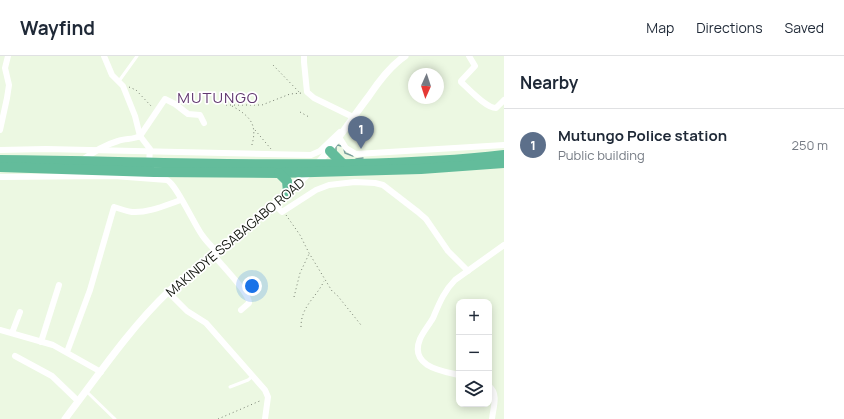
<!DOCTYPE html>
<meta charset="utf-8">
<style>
:root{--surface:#fff;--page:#f2f2f3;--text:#1f2937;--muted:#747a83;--line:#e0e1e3;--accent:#111827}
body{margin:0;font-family:Manrope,sans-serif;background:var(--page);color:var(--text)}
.controls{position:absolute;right:12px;bottom:12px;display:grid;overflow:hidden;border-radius:8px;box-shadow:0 2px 10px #0003}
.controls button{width:36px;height:36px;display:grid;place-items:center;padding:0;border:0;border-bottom:1px solid var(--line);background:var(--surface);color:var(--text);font:20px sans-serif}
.compass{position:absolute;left:408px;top:12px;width:36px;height:36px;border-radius:50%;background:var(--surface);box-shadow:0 2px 10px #0003;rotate:183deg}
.you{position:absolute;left:252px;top:230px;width:14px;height:14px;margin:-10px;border:3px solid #fff;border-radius:50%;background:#1a73e8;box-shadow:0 0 0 6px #1a73e833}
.badge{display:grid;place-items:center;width:26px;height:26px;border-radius:50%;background:var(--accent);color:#fff;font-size:13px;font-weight:700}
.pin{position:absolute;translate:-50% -33px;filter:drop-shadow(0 1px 2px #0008)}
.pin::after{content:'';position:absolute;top:21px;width:14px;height:12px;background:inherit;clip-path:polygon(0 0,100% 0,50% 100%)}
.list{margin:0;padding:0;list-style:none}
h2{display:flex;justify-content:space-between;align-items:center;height:52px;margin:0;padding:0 16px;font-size:17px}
h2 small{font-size:13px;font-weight:400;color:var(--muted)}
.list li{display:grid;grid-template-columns:26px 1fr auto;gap:12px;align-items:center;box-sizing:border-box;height:72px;padding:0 16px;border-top:1px solid var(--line)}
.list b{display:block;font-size:15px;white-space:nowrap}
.list p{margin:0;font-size:13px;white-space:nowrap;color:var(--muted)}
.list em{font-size:13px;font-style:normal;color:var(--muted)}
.icon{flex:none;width:22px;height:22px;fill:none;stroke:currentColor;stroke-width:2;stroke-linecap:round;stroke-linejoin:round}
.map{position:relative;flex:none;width:504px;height:363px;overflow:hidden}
header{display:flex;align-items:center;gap:24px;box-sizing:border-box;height:56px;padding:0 20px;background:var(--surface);border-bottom:1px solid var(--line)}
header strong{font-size:19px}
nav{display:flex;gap:22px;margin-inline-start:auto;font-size:14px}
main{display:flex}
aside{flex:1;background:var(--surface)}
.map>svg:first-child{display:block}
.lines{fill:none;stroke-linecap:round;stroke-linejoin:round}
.stream{stroke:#789e9c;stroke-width:1.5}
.path{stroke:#767e70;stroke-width:1;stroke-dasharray:1 3;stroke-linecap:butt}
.service{stroke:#fff;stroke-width:3}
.minor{stroke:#fff;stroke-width:6}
.tertiary{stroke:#fff;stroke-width:7}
.trunk{stroke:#63bc9b;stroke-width:10}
.labels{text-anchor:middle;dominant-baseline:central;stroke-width:3.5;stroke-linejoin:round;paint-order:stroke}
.street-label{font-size:13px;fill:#11150d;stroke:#fff}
.quarter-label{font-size:15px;letter-spacing:1px;fill:#61386f;stroke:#fff}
</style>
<header>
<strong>Wayfind</strong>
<nav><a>Map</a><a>Directions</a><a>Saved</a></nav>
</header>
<main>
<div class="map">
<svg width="504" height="363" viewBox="0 0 504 363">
<rect width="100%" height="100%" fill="#ecf8e2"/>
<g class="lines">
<g class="stream">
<polyline points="344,93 345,97 353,100"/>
<polyline points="336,95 336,90 338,89 341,90"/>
<polyline points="356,103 363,102"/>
</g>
<g class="path">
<polyline points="273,9 299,36"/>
<polyline points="129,31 136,34 152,51"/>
<polyline points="226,49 262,49 290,38 302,37"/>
<path d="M232 50C252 61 258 70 251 92"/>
<polyline points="300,56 309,61"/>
<polyline points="255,74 271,93"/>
<polyline points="286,159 300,179 309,197 332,235 337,239 361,269"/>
<polyline points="294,241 300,217 309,198"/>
<path d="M301 271C301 250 316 242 324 225"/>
<polyline points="218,363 262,344"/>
</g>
<g class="service">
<polyline points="119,25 137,0"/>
<polyline points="230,331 248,324 253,320"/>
<polyline points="86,335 115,363"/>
</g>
<g class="minor">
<polyline points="104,0 112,19 123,30 135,60 140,80 150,93 149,107"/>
<polyline points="304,0 304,6 307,36 314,42 353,61"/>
<path d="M469 0 475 10 461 25V26C469 33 486 52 496 52L504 44"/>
<polyline points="0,74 7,42 9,29 5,12 8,0"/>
<polyline points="339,81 346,92 356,98 504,89"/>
<polyline points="0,94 46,93 311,99 320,95 340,76"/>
<path d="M81 105C93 96 104 89 118 85 125 82 133 84 140 80L165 43 175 48 188 58 200 59 204 67"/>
<path d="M0 121 114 120 167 124C176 128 194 168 202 179 206 185 211 190 216 195"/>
<polyline points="275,149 282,156 316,134 329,129 355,126 375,127 383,129 418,156 426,163 448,195 468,215"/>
<path d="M213 198C220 208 250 237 249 247L241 254"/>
<polyline points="168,236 187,255 206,267 265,334 268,341 265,363"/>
<polyline points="0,274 53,289 101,316"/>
<polyline points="12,277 20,256"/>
<polyline points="41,286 59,229"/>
<path d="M67 296 90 234 114 151C120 153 126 155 132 156 149 157 166 149 181 144"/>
<polyline points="15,300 52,320 78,345"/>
<path d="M459 319C441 315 409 310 420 283 423 276 429 269 433 262 439 248 444 235 455 224L504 189"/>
<path d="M489 330C499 338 493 352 492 363"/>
</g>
<path class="tertiary" d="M65 363C97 321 130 272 168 236 214 194 265 160 309 117 332 94 349 66 369 40 379 25 390 10 405 0"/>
<g class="trunk">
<polyline points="330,95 343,108"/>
<path d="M0 104C118 105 235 110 353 108 404 107 454 105 504 99"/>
<polyline points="0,111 154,116 279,117 421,113 504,107"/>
<polyline points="279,117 287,125 288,136"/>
</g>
</g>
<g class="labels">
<g class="street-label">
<text transform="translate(235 181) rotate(-40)">MAKINDYE SSABAGABO ROAD</text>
</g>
<g class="quarter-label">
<text x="218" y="41">MUTUNGO</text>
</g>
</g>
</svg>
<div class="controls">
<button>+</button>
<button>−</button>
<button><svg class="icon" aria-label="layers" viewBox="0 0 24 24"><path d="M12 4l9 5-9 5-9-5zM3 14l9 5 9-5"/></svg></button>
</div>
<svg class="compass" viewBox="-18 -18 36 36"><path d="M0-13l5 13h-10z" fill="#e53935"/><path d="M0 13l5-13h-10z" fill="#747a83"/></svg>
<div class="you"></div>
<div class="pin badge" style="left:361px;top:93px;background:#5c6f8a">1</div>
</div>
<aside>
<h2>Nearby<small></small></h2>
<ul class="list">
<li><span class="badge" style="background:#5c6f8a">1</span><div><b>Mutungo Police station</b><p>Public building</p></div><em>250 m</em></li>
</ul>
</aside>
</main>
